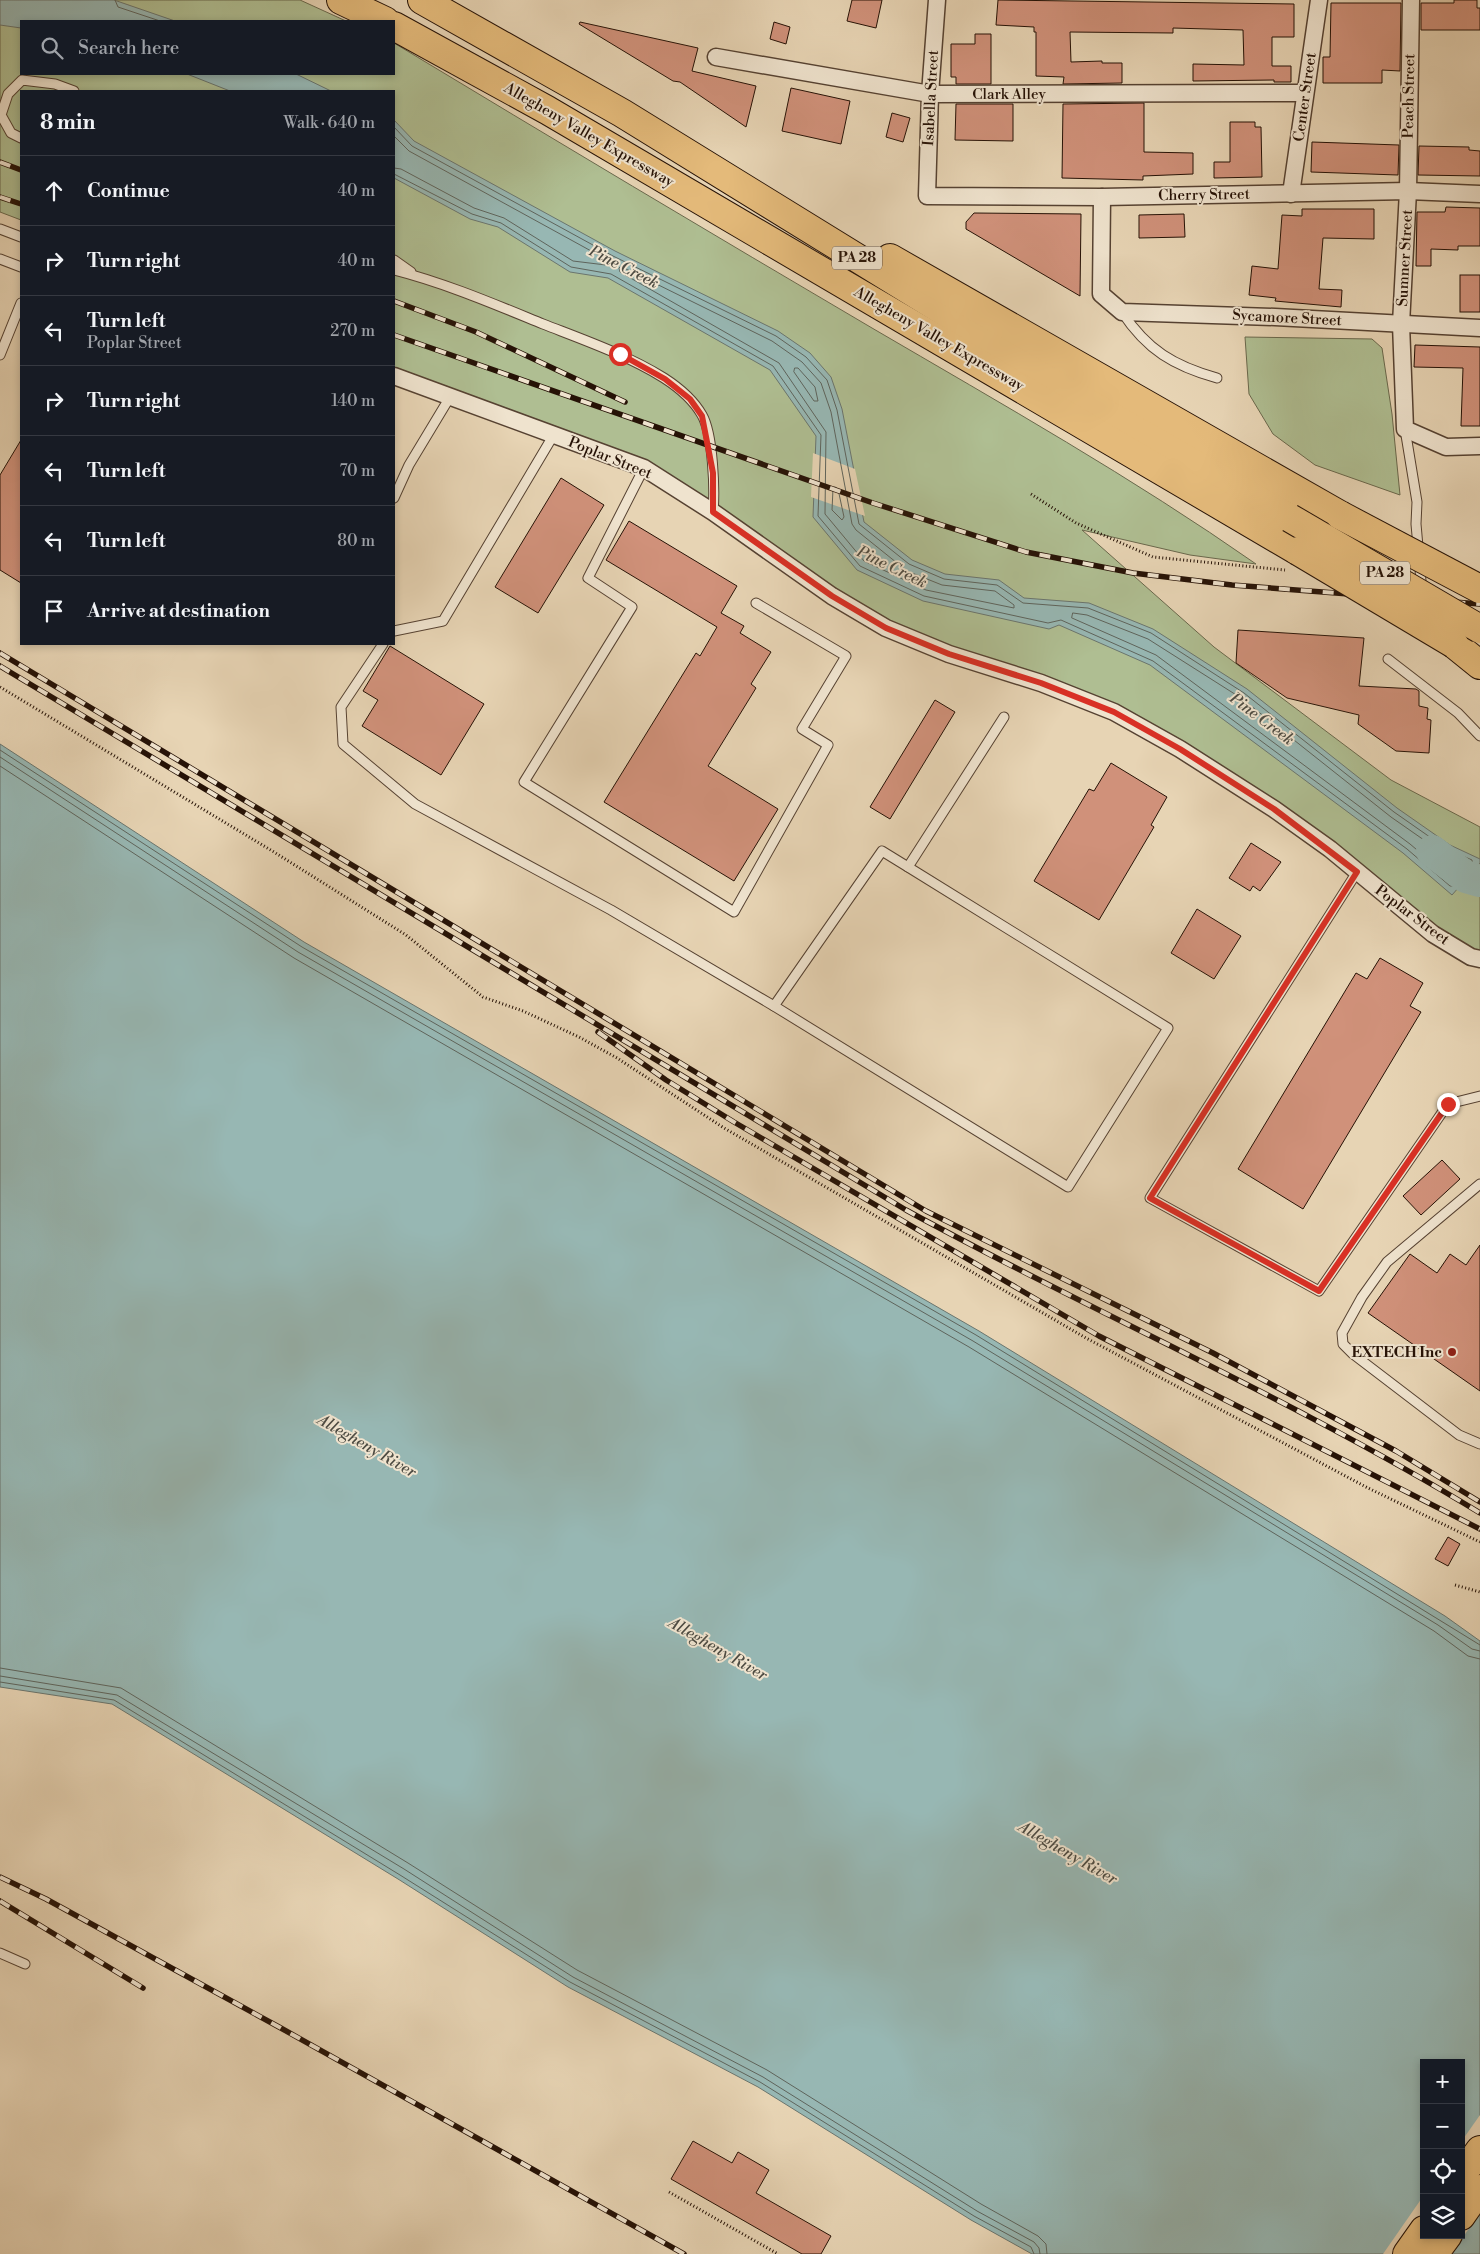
<!DOCTYPE html>
<meta charset="utf-8">
<style>
:root{--surface:#171b24;--page:#242831;--text:#f1f3f6;--muted:#9ea1a6;--line:#363941}
body{margin:0;font-family:"Libre Bodoni",serif;background:var(--page);color:var(--text)}
.controls{position:absolute;right:15px;bottom:15px;display:grid;overflow:hidden;border-radius:0px;box-shadow:0 2px 8px #0003}
.controls button{width:45px;height:45px;display:grid;place-items:center;padding:0;border:0;border-bottom:1px solid var(--line);background:var(--surface);color:var(--text);font:25px sans-serif}
.stop{position:absolute;width:15px;height:15px;margin:-11px;border:4px solid #d93025;border-radius:50%;background:#fff}
.stop.end{background:#d93025;border-color:#fff;box-shadow:0 1px 5px #0008}
.list{margin:0;padding:0;list-style:none}
h2{display:flex;justify-content:space-between;align-items:center;height:65px;margin:0;padding:0 20px;font-size:21px}
h2 small{font-size:16px;font-weight:400;color:var(--muted)}
.list li{display:grid;grid-template-columns:32px 1fr auto;gap:15px;align-items:center;box-sizing:border-box;height:70px;padding:0 20px;border-top:1px solid var(--line)}
.list b{display:block;font-size:19px;white-space:nowrap}
.list p{margin:0;font-size:16px;white-space:nowrap;color:var(--muted)}
.list em{font-size:16px;font-style:normal;color:var(--muted)}
.icon{flex:none;width:28px;height:28px;fill:none;stroke:currentColor;stroke-width:2;stroke-linecap:round;stroke-linejoin:round}
.map{position:relative;flex:none;width:1480px;height:2254px;overflow:hidden}
.search{position:absolute;background:var(--surface);box-shadow:0 2px 8px #0003;left:20px;top:20px;width:375px;height:55px;display:flex;align-items:center;gap:12px;box-sizing:border-box;padding:0 18px;border-radius:0px;color:var(--muted);font-size:19px}
.panel{position:absolute;background:var(--surface);box-shadow:0 2px 8px #0003;left:20px;top:90px;width:375px;height:555px;border-radius:0px}
.map>svg:first-child{display:block}
.green{fill:#afbe92;stroke:#6a684c}
.water{fill:#97b7b3;stroke:#6a756e;fill-rule:evenodd}
.pier{fill:#e7d4b4}
.lines{fill:none;stroke-linecap:round;stroke-linejoin:round}
.shore{stroke:#5e645c;stroke-width:1}
.river{stroke:#97b7b3;stroke-width:32}
.building{fill:#d0917a;stroke:#261206}
.service-casing{stroke:#564232;stroke-width:11}
.minor-casing{stroke:#564232;stroke-width:19}
.trunk-casing{stroke:#261206;stroke-width:30}
.motorway-casing{stroke:#261206;stroke-width:30}
.path{stroke:#261206;stroke-width:3;stroke-dasharray:1 2.5;stroke-linecap:butt}
.service{stroke:#efe3ce;stroke-width:9}
.minor{stroke:#efe3ce;stroke-width:16}
.trunk{stroke:#e4ba7a;stroke-width:28}
.motorway{stroke:#e4ba7a;stroke-width:28}
.rail-casing{stroke:#261206;stroke-width:5.5}
.rail{stroke:#efe3ce;stroke-width:4;stroke-dasharray:11;stroke-linecap:butt}
.motorway-bridge-casing{stroke:#261206;stroke-width:30;stroke-linecap:butt}
.motorway-bridge{stroke:#e4ba7a;stroke-width:28}
.route{stroke:#d93025;stroke-width:6}
.poi-dot{fill:#8f2418;stroke:#efe3ce;stroke-width:2}
.labels{text-anchor:middle;dominant-baseline:central;stroke-width:4;stroke-linejoin:round;paint-order:stroke}
.shield{fill:#efe3ce;stroke:#625142;stroke-width:1}
.shield-label{font-size:14px;font-weight:bold;fill:#261206}
.street-label{font-size:15px;fill:#261206;stroke:#efe3ce}
.poi-label{font-size:15px;font-weight:bold;fill:#261206;stroke:#efe3ce;text-anchor:end}
.water-label{font-size:16px;font-style:italic;fill:#4e4c43;stroke:#efe3ce}
</style>
<div class="map">
<svg width="1480" height="2254" viewBox="0 0 1480 2254">
<rect width="100%" height="100%" fill="#e7d4b4"/>
<filter id="stains"><feTurbulence type="fractalNoise" baseFrequency=".004" numOctaves="4"/><feColorMatrix values="0 0 0 0 .2 0 0 0 0 .09 0 0 0 0 .02 0 0 0 .5 -.17"/></filter>
<radialGradient id="worn" r=".72"><stop offset=".6" stop-color="#630" stop-opacity="0"/><stop offset="1" stop-color="#630" stop-opacity=".3"/></radialGradient>
<g class="green">
<path d="M0 0H300L346 21H21V74H394V43C553 139 712 234 872 328 1002 404 1133 478 1256 564L1190 555 1082 530 1214 647 1391 780 1480 827V959L1369 882 1114 712 886 628 644 468 394 376V91H21V220L0 212Z"/>
<polygon points="1245,337 1372,339 1382,348 1392,414 1400,495 1315,465 1273,434 1249,394"/>
</g>
<g class="water">
<polygon points="0,0 114,0 175,21 21,21 21,28 0,25"/>
<polygon points="187,74 296,74 331,91 230,91"/>
<polygon points="394,120 414,141 615,251 778,331 810,353 831,377 842,409 864,522 912,560 945,574 999,580 1024,598 1089,603 1153,629 1247,689 1397,808 1450,845 1480,859 1480,863 1452,895 1403,853 1150,665 1059,625 1049,629 923,601 857,570 813,517 816,436 770,370 608,278 570,272 498,227 470,219 394,178"/>
<path d="M0 744 304 942 979 1331 1445 1616 1480 1641V2254H1032L971 2220 758 2087 568 1987 398 1879 112 1704 0 1687ZM1424 2063H1461V2235H1424Z"/>
</g>
<g class="pier">
<polygon points="813,453 855,469 865,516 811,497"/>
<polygon points="1480,2115 1480,2213 1451,2254 1383,2254 1424,2195 1424,2235 1461,2235 1461,2142"/>
</g>
<g class="lines">
<g class="shore">
<polyline points="115,0 118,7 160,21"/>
<polyline points="394,127 412,146 613,256 776,336 806,357 827,380 837,410 859,524 909,564 944,579 997,585 1023,603 1088,608 1151,633 1244,693 1394,812 1447,849 1472,860 1472,864 1453,886 1450,886 1407,849 1153,661 1061,620 1048,623 924,596 860,566 818,516 821,435 773,366 611,274 571,267 501,223 472,214 394,174"/>
<polyline points="394,136 409,151 613,263 614,266 573,261 504,218 474,208 401,169 394,168"/>
<polygon points="622,267 772,341 802,362 821,383 831,412 852,524 856,530 907,571 942,585 995,591 1014,605 1014,608 926,590 864,561 825,514 826,432 779,363 620,272 619,268"/>
<polygon points="795,368 798,368 815,387 818,401 814,401 794,372"/>
<polygon points="835,487 838,489 844,517 842,520 832,510 833,489"/>
<polygon points="1073,613 1087,615 1148,639 1241,698 1391,817 1444,854 1461,862 1462,866 1452,877 1449,877 1410,844 1156,655 1072,618"/>
<polyline points="0,750 302,947 976,1335 1480,1645"/>
<polyline points="0,757 298,952 973,1341 1438,1625 1472,1649 1480,1651"/>
<polyline points="0,766 294,958 969,1347 1434,1631 1468,1656 1480,1659"/>
<polyline points="0,1668 121,1688 408,1863 577,1970 767,2070 981,2204 1038,2236 1046,2244 1047,2254"/>
<polyline points="0,1676 117,1695 404,1869 573,1977 763,2077 977,2211 1034,2242 1039,2248 1040,2254"/>
<polyline points="0,1682 114,1700 400,1875 570,1982 760,2082 974,2216 1031,2247 1034,2254"/>
</g>
<polyline class="river" points="1432,851 1466,877 1480,881"/>
</g>
<g class="building">
<polygon points="852,0 882,0 876,28 847,21"/>
<polygon points="998,0 1294,4 1294,37 1272,37 1272,66 1291,66 1291,82 1274,82 1274,80 1193,81 1193,64 1244,65 1243,30 1173,28 1173,33 1070,32 1071,62 1102,61 1102,63 1122,63 1122,83 1063,84 1064,77 1036,76 1036,32 1034,32 1034,27 996,25"/>
<polygon points="1454,0 1477,0 1477,8 1480,8 1480,30 1421,30 1421,3 1454,3"/>
<polygon points="1331,3 1401,3 1400,71 1382,70 1382,83 1323,83 1323,57 1330,57"/>
<polygon points="580,22 698,48 692,71 756,86 746,127 680,82 673,81 579,24"/>
<polygon points="774,22 790,27 786,44 770,39"/>
<polygon points="975,34 991,34 991,84 956,84 956,77 951,77 951,44 975,44"/>
<polygon points="791,88 850,101 841,144 782,131"/>
<polygon points="1144,103 1144,152 1193,153 1193,174 1143,176 1143,180 1062,178 1063,104"/>
<polygon points="956,104 1013,104 1013,141 955,140"/>
<polygon points="892,113 910,118 903,142 886,137"/>
<polygon points="1230,122 1255,122 1255,127 1261,127 1262,177 1214,178 1214,162 1230,162"/>
<polygon points="1312,142 1399,145 1398,175 1311,172"/>
<polygon points="1419,146 1469,147 1469,150 1480,151 1480,176 1418,175"/>
<polygon points="1446,207 1480,208 1480,246 1458,246 1458,250 1431,249 1431,266 1416,266 1417,212 1445,212"/>
<polygon points="1302,209 1374,209 1374,239 1323,238 1319,289 1342,290 1341,307 1275,301 1276,298 1249,295 1252,266 1278,269 1282,215 1302,216"/>
<polygon points="974,213 1081,214 1080,296 966,229 966,222"/>
<polygon points="1184,214 1185,237 1139,238 1139,215"/>
<rect x="1460" y="275" width="20" height="37"/>
<polygon points="1415,345 1480,347 1480,426 1461,426 1463,368 1414,367"/>
<polygon points="21,440 21,583 0,570 0,475"/>
<polygon points="561,478 604,505 538,613 495,587"/>
<polygon points="629,521 737,586 721,613 744,626 740,633 771,652 751,684 756,688 708,766 778,809 734,881 604,802 696,653 700,656 717,627 606,560"/>
<polygon points="1238,630 1364,638 1359,686 1416,689 1419,691 1419,706 1428,708 1427,719 1431,720 1429,753 1396,751 1358,724 1359,715 1287,698 1236,663"/>
<polygon points="390,646 484,704 441,775 362,726 378,700 363,691"/>
<polygon points="935,700 955,712 890,819 870,807"/>
<polygon points="1111,763 1167,797 1151,825 1154,827 1099,920 1034,881 1089,789 1094,791"/>
<polygon points="1251,843 1281,862 1260,891 1253,886 1250,891 1229,878"/>
<polygon points="1197,909 1241,936 1214,979 1171,953"/>
<polygon points="1380,958 1423,983 1410,1006 1421,1012 1303,1209 1238,1169 1356,973 1367,979"/>
<polygon points="1442,1160 1460,1179 1421,1215 1403,1196"/>
<polygon points="1480,1245 1480,1391 1368,1313 1410,1254 1437,1273 1450,1254 1466,1265"/>
<polygon points="1448,1537 1460,1544 1448,1566 1435,1559"/>
<polygon points="693,2141 732,2163 738,2152 769,2170 756,2193 831,2236 821,2254 802,2254 671,2179"/>
</g>
<g class="lines">
<defs>
<g id="service">
<polyline points="21,138 11,133 1,115 8,94 22,80 55,84 74,91"/>
<polyline points="0,229 21,237"/>
<polyline points="0,259 21,267"/>
<polyline points="394,260 411,272"/>
<path d="M394 270C445 283 494 304 543 324 584 340 627 355 664 378 678 387 694 401 702 415 713 434 715 490 713 512"/>
<path d="M1122 312C1147 350 1174 366 1217 378"/>
<polyline points="0,355 21,303"/>
<polyline points="1405,429 1417,502 1416,524 1421,581"/>
<polyline points="644,468 588,578 632,607 524,782 734,912 828,745 802,729 846,656 756,603"/>
<polyline points="394,498 409,465 450,397"/>
<polyline points="394,631 443,621 553,436"/>
<polyline points="383,644 341,707 343,744 415,804 611,910 774,1006 1068,1187 1168,1028 908,867 1004,717"/>
<polyline points="1388,659 1458,713 1480,736"/>
<polyline points="1357,872 1150,1198 1319,1291 1448,1104 1480,1096"/>
<polyline points="774,1006 882,851 908,867"/>
<polyline points="1480,1184 1387,1262 1362,1297 1342,1333 1343,1344 1353,1354 1459,1435 1480,1444"/>
<polyline points="0,1953 25,1964"/>
</g>
<g id="minor">
<polyline points="937,0 930,94 927,196 1102,197 1408,191 1480,194"/>
<polyline points="1411,0 1408,191 1401,324 1405,429 1446,447 1480,446"/>
<polyline points="716,57 930,94 1304,93"/>
<polyline points="1291,194 1319,0"/>
<polyline points="1102,197 1101,294 1122,312 1275,317 1480,328"/>
<polyline points="394,376 644,468 713,512 832,596 886,628 949,654 1041,683 1114,712 1180,749 1274,809 1330,849 1433,934 1471,957 1480,959"/>
</g>
<g id="trunk">
<polyline points="1461,2176 1480,2150"/>
<polyline points="1461,2216 1480,2189"/>
<polyline points="1407,2254 1424,2230"/>
<polyline points="1434,2254 1448,2235"/>
</g>
<g id="motorway">
<polyline points="341,0 385,21"/>
<polyline points="422,0 622,113 1047,375 1290,518"/>
<polyline points="394,26 547,110 1298,551"/>
<polyline points="890,258 1340,515"/>
<polyline points="1454,644 1480,665"/>
</g>
</defs>
<use href="#service" class="service-casing"/>
<use href="#minor" class="minor-casing"/>
<use href="#trunk" class="trunk-casing"/>
<use href="#motorway" class="motorway-casing"/>
<g class="path">
<polyline points="1031,494 1076,523 1153,557 1285,570"/>
<polyline points="0,687 274,852 406,935 483,997 523,1011 579,1037 617,1058 724,1128 1086,1338 1368,1488 1480,1542"/>
<polyline points="1455,1585 1480,1592"/>
<polyline points="669,2192 778,2254"/>
</g>
<use href="#service" class="service"/>
<use href="#minor" class="minor"/>
<use href="#trunk" class="trunk"/>
<use href="#motorway" class="motorway"/>
<defs>
<g id="rail">
<polyline points="0,162 21,170"/>
<polyline points="0,197 21,204"/>
<polyline points="394,301 476,332 625,402"/>
<polyline points="394,335 873,503 1026,552 1133,573 1232,585 1480,604"/>
<polyline points="0,653 926,1211 1213,1353 1396,1451 1480,1502"/>
<path d="M0 666 906 1210C1096 1314 1295 1400 1480 1513"/>
<polyline points="598,1032 666,1080 734,1122 1099,1336 1480,1529"/>
<polyline points="0,1877 46,1899 279,2027 684,2254"/>
<polyline points="0,1901 143,1988"/>
</g>
</defs>
<use href="#rail" class="rail-casing"/>
<use href="#rail" class="rail"/>
<defs>
<g id="motorway-bridge">
<polyline points="1340,515 1480,589"/>
<polyline points="1290,518 1480,629"/>
<polyline points="1298,551 1454,644"/>
</g>
</defs>
<use href="#motorway-bridge" class="motorway-bridge-casing"/>
<use href="#motorway-bridge" class="motorway-bridge"/>
</g>
<g class="lines">
<polyline class="route" points="620,354 665,379 690,399 702,416 713,473 713,512 832,596 886,628 949,654 1041,683 1114,712 1180,749 1274,809 1357,872 1150,1198 1319,1291 1448,1104"/>
</g>
<circle class="poi-dot" cx="1452" cy="1352" r="5"/>
<g class="labels">
<g class="shield">
<rect x="832" y="246.5" width="50" height="23" rx="4"/>
<rect x="1360" y="561.5" width="50" height="23" rx="4"/>
</g>
<g class="shield-label">
<text x="857" y="258">PA 28</text>
<text x="1385" y="573">PA 28</text>
</g>
<g class="street-label">
<text x="1009" y="94">Clark Alley</text>
<text transform="translate(1409 96) rotate(-89)">Peach Street</text>
<text transform="translate(1305 97) rotate(-82)">Center Street</text>
<text transform="translate(931 98) rotate(-87)">Isabella Street</text>
<text transform="translate(589 135) rotate(30)">Allegheny Valley Expressway</text>
<text transform="translate(1204 195) rotate(-1)">Cherry Street</text>
<text transform="translate(1405 258) rotate(-87)">Sumner Street</text>
<text transform="translate(1287 318) rotate(3)">Sycamore Street</text>
<text transform="translate(939 339) rotate(30)">Allegheny Valley Expressway</text>
<text transform="translate(610 458) rotate(22)">Poplar Street</text>
<text transform="translate(1412 915) rotate(37)">Poplar Street</text>
</g>
<g class="poi-label">
<text x="1442" y="1352">EXTECH Inc</text>
</g>
<g class="water-label">
<text transform="translate(624 267) rotate(27)">Pine Creek</text>
<text transform="translate(892 567) rotate(26)">Pine Creek</text>
<text transform="translate(1262 719) rotate(37)">Pine Creek</text>
<text transform="translate(367 1446) rotate(30)">Allegheny River</text>
<text transform="translate(718 1649) rotate(30)">Allegheny River</text>
<text transform="translate(1068 1853) rotate(30)">Allegheny River</text>
</g>
</g>
<rect width="100%" height="100%" filter="url(#stains)"/>
<rect width="100%" height="100%" fill="url(#worn)"/>
</svg>
<div class="controls">
<button>+</button>
<button>−</button>
<button><svg class="icon" aria-label="locate" viewBox="0 0 24 24"><circle cx="12" cy="12" r="6"/><path d="M12 2v4M12 18v4M2 12h4M18 12h4"/></svg></button>
<button><svg class="icon" aria-label="layers" viewBox="0 0 24 24"><path d="M12 4l9 5-9 5-9-5zM3 14l9 5 9-5"/></svg></button>
</div>
<div class="stop" style="left:620px;top:354px"></div>
<div class="stop end" style="left:1448px;top:1104px"></div>
<div class="search"><svg class="icon" aria-label="search" viewBox="0 0 24 24"><circle cx="10" cy="10" r="6"/><path d="M15 15l6 6"/></svg>Search here</div>
<section class="panel">
<h2>8 min<small>Walk · 640 m</small></h2>
<ul class="list">
<li><svg class="icon" aria-label="ahead" viewBox="0 0 24 24"><path d="M12 20V5M6 11l6-6 6 6"/></svg><div><b>Continue</b></div><em>40 m</em></li>
<li><svg class="icon" aria-label="right" viewBox="0 0 24 24"><path d="M7 20v-9h11M14 6l5 5-5 5"/></svg><div><b>Turn right</b></div><em>40 m</em></li>
<li><svg class="icon" aria-label="left" viewBox="0 0 24 24"><path d="M17 20v-9H6M10 6l-5 5 5 5"/></svg><div><b>Turn left</b><p>Poplar Street</p></div><em>270 m</em></li>
<li><svg class="icon" aria-label="right" viewBox="0 0 24 24"><path d="M7 20v-9h11M14 6l5 5-5 5"/></svg><div><b>Turn right</b></div><em>140 m</em></li>
<li><svg class="icon" aria-label="left" viewBox="0 0 24 24"><path d="M17 20v-9H6M10 6l-5 5 5 5"/></svg><div><b>Turn left</b></div><em>70 m</em></li>
<li><svg class="icon" aria-label="left" viewBox="0 0 24 24"><path d="M17 20v-9H6M10 6l-5 5 5 5"/></svg><div><b>Turn left</b></div><em>80 m</em></li>
<li><svg class="icon" aria-label="arrive" viewBox="0 0 24 24"><path d="M6 21V4h12l-3 4 3 4H6"/></svg><div><b>Arrive at destination</b></div></li>
</ul>
</section>
</div>
